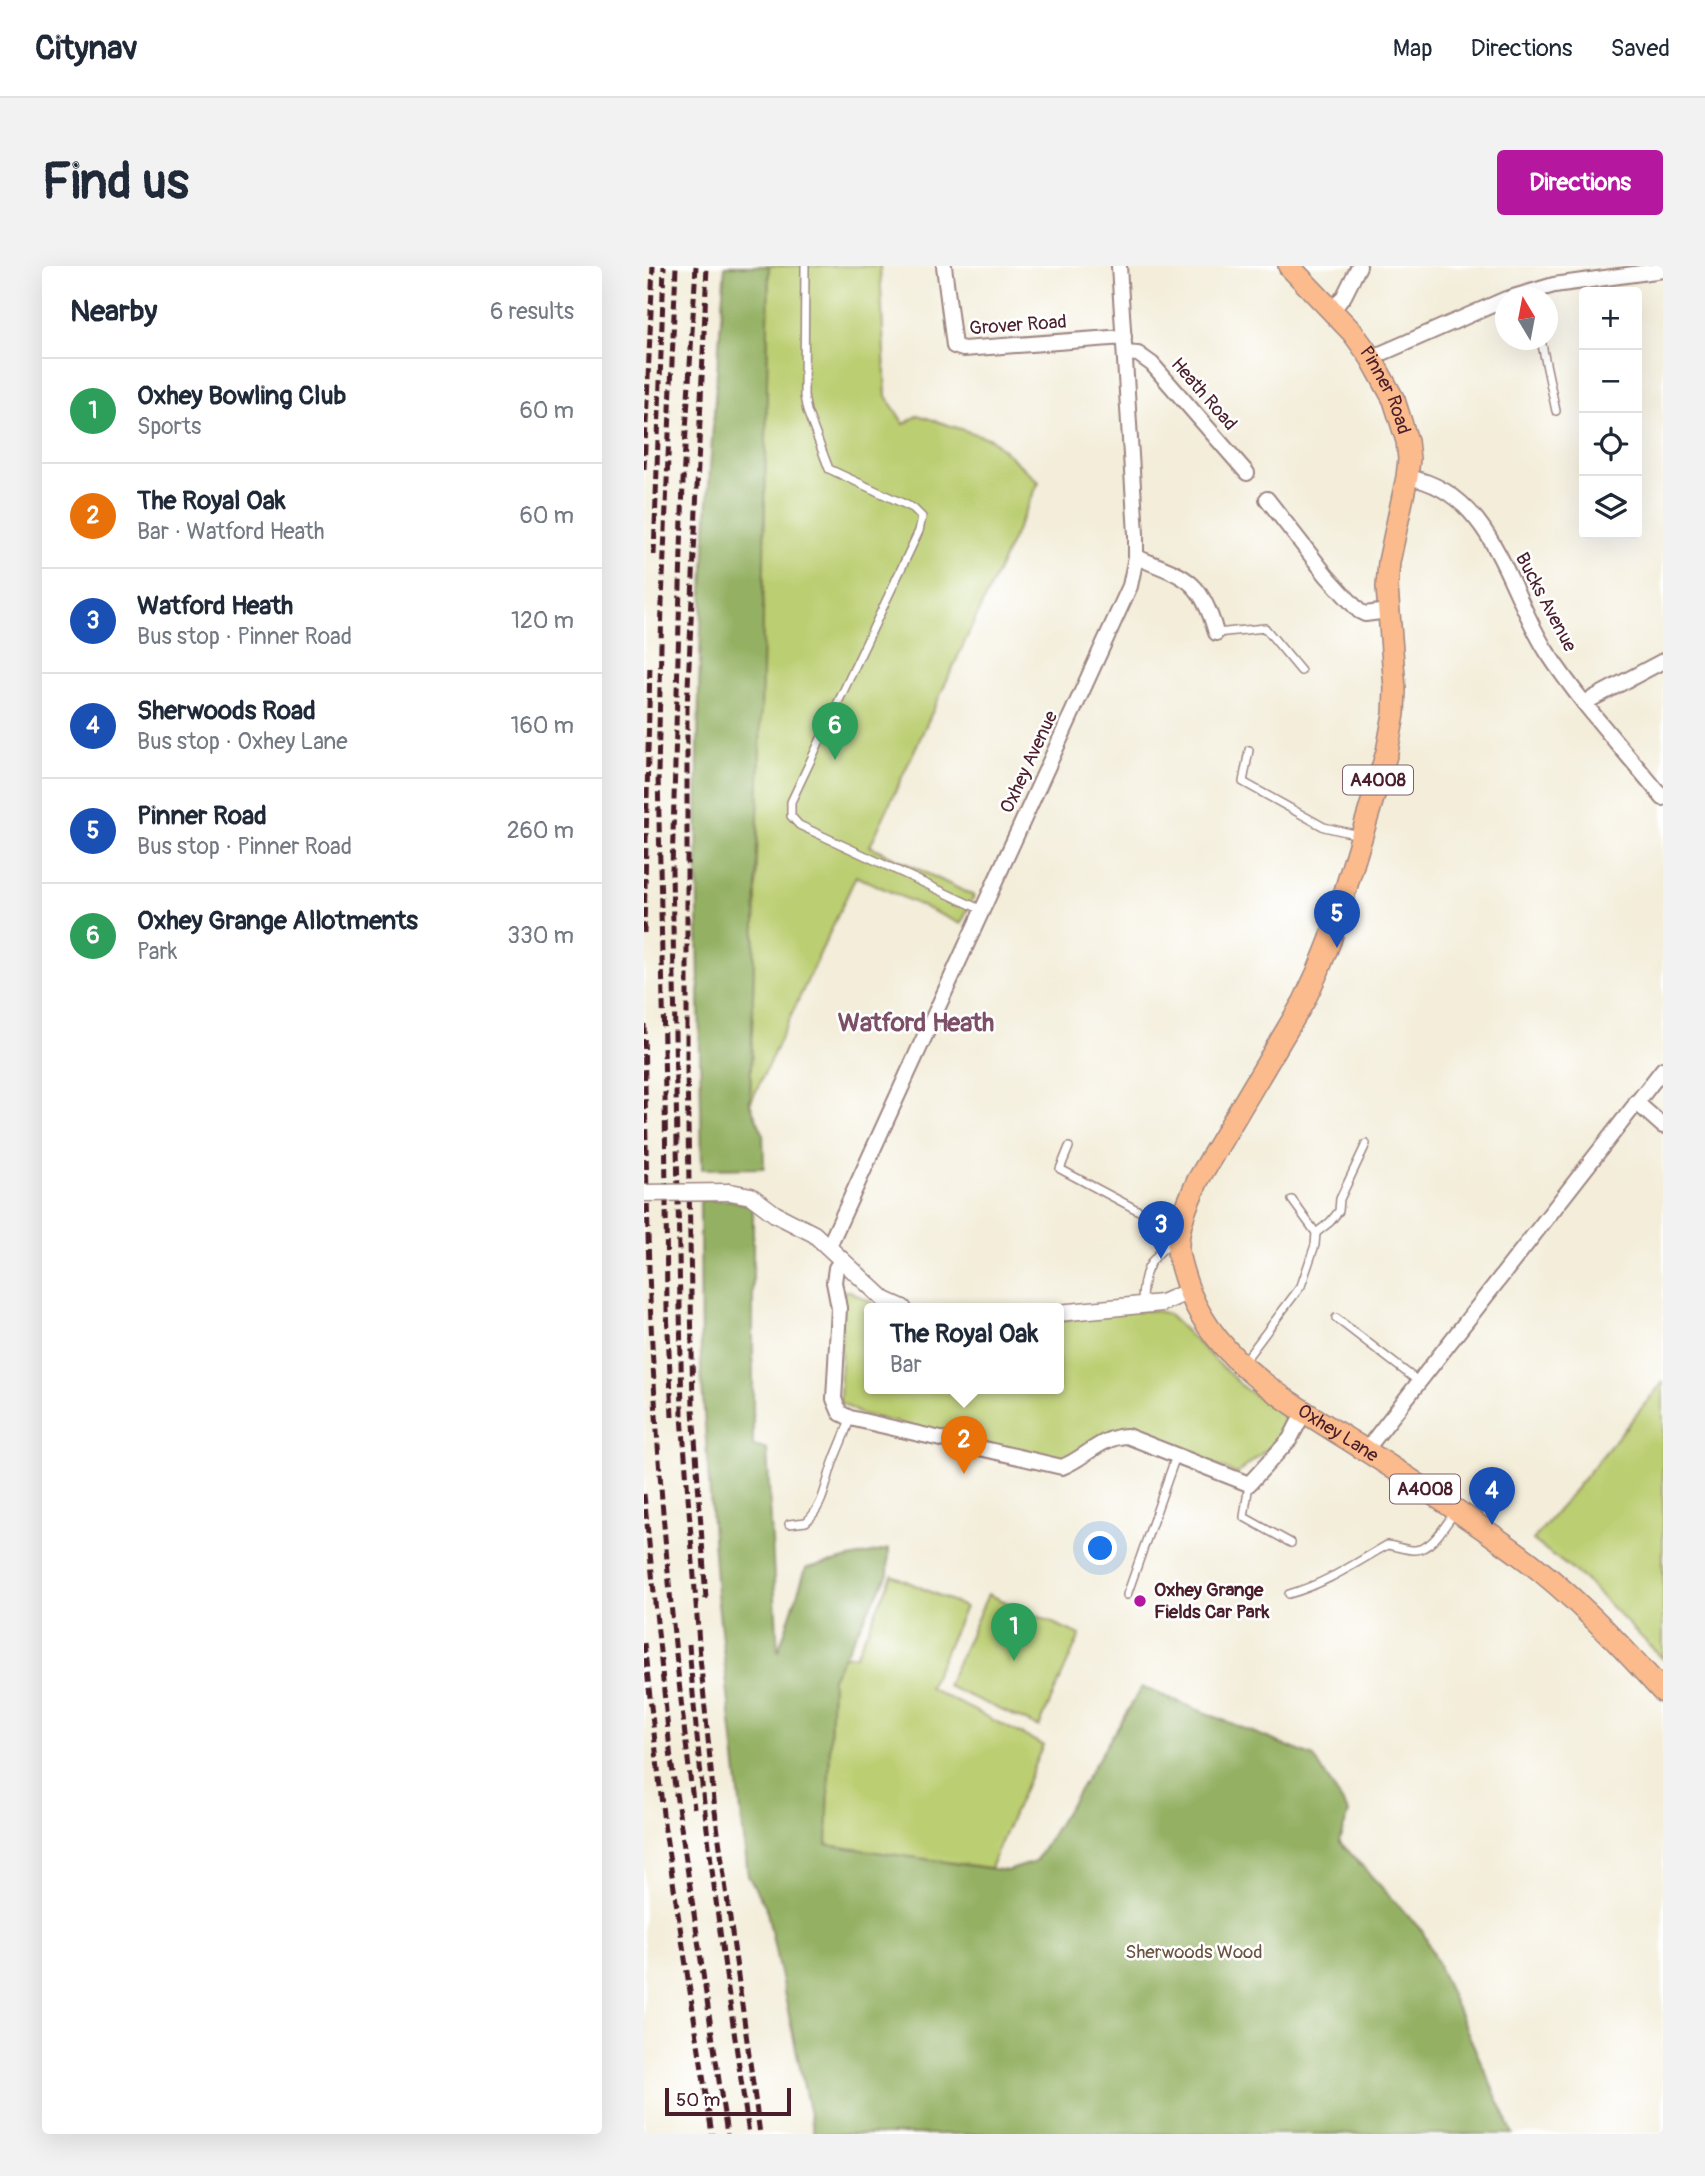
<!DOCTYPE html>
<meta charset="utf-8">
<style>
:root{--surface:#fff;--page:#f2f2f3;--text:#1f2937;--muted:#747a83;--line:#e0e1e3;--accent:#b5179e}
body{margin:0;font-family:Pangolin,sans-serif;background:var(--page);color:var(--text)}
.controls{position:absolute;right:21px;top:21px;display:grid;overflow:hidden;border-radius:7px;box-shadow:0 7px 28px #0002}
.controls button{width:63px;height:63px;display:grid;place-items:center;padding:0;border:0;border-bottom:2px solid var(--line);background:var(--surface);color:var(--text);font:35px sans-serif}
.compass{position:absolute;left:851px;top:21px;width:63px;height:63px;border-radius:50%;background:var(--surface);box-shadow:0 7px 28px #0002;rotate:350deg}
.scale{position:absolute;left:21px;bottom:18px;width:126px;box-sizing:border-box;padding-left:7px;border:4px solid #4a1f2b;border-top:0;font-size:19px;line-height:24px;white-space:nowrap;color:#4a1f2b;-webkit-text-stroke:5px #fff;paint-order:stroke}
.you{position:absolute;left:457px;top:1283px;width:24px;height:24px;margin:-18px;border:5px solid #fff;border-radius:50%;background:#1a73e8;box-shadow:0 0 0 10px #1a73e833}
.badge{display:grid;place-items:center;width:46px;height:46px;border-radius:50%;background:var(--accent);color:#fff;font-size:23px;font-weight:700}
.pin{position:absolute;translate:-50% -58px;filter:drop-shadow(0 2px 4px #0008)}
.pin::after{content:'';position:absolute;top:37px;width:24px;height:21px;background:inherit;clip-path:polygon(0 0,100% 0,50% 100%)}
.popup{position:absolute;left:220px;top:1037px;width:200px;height:91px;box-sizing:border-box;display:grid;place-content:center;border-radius:7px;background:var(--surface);filter:drop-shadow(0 2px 5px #0005);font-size:23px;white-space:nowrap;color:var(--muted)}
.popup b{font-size:26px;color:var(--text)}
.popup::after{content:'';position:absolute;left:50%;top:100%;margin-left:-14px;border:14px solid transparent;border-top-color:var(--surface)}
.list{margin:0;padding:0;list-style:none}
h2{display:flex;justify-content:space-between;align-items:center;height:91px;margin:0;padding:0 28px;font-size:30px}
h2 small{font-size:23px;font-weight:400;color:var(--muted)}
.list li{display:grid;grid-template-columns:46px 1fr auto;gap:21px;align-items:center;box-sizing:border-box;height:105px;padding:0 28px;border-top:2px solid var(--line)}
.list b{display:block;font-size:26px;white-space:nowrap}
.list p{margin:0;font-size:23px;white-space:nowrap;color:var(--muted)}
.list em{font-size:23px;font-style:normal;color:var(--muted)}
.icon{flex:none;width:38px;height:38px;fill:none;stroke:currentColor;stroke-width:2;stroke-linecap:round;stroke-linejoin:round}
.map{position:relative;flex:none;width:1019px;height:1868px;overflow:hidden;border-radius:7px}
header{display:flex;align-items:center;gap:42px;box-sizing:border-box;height:98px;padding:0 35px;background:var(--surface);border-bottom:2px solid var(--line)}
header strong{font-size:33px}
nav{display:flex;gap:38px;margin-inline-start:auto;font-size:24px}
.intro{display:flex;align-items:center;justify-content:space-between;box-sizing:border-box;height:168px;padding:0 42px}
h1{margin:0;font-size:49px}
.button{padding:18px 32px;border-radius:7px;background:var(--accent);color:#fff;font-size:24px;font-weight:700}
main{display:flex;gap:42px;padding:0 42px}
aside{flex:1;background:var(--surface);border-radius:7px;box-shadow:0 7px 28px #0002}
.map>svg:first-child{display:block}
.green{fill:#bbce71;stroke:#82764e;stroke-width:2}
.forest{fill:#94b163;stroke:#6f6847;stroke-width:2}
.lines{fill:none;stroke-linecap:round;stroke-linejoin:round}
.service-casing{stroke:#9e8682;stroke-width:10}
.minor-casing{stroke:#9e8682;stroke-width:18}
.tertiary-casing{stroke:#9e8682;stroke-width:19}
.primary-casing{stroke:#9e8682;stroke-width:24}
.service{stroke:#fff;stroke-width:7}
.minor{stroke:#fff;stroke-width:14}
.tertiary{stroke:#fff;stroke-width:16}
.primary{stroke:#fbbb8c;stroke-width:21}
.rail{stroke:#4a1f2b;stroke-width:5;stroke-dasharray:10 5;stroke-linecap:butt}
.tertiary-bridge-casing{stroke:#9e8682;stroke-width:19;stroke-linecap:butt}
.tertiary-bridge{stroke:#fff;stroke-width:16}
.poi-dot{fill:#b5179e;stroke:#fff;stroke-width:2.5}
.labels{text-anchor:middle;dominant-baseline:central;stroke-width:5;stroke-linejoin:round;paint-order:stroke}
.shield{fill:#fff;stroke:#80626b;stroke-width:2}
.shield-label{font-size:18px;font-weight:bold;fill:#4a1f2b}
.street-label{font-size:19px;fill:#4a1f2b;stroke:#fff}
.poi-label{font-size:19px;font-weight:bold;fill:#4a1f2b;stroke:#fff;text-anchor:start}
.park-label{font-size:19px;fill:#6c5440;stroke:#fff}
.district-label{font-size:26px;font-weight:bold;fill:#7d4f66;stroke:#fff}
</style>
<header>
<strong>Citynav</strong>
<nav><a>Map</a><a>Directions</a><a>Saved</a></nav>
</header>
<div class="intro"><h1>Find us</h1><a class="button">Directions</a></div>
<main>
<aside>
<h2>Nearby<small>6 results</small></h2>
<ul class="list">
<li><span class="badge" style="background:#2e9e5b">1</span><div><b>Oxhey Bowling Club</b><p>Sports</p></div><em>60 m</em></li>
<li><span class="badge" style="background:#e8710a">2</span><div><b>The Royal Oak</b><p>Bar · Watford Heath</p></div><em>60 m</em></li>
<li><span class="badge" style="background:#1a4fb4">3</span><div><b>Watford Heath</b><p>Bus stop · Pinner Road</p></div><em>120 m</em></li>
<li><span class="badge" style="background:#1a4fb4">4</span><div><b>Sherwoods Road</b><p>Bus stop · Oxhey Lane</p></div><em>160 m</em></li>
<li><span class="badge" style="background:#1a4fb4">5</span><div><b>Pinner Road</b><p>Bus stop · Pinner Road</p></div><em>260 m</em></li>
<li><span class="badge" style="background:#2e9e5b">6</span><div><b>Oxhey Grange Allotments</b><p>Park</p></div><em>330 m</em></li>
</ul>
</aside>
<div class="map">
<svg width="1019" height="1868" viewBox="0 0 1019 1868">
<rect width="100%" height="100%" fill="#fff"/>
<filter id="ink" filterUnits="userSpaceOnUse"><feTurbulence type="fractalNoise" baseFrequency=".0143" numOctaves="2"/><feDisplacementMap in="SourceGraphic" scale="14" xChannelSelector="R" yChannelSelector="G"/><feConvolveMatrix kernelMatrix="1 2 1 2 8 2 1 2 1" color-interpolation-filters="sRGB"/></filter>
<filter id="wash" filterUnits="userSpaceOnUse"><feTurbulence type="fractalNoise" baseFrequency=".00686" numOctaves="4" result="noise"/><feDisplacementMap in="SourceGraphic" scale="28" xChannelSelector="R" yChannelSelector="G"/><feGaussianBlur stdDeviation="1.57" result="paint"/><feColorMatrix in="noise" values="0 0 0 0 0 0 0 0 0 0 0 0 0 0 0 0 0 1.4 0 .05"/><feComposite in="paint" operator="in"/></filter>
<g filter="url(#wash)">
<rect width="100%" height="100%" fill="#f3edd9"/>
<g class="green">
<polygon points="125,0 236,0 242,130 260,158 274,149 347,173 395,216 226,580 330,630 317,658 212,610 106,838 118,407"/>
<path d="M201 1025H206L238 1042H226V1122H414L415 1055C438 1051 506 1037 525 1049L600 1122 636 1146 642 1153 640 1169 593 1208 481 1162 467 1166 420 1197 216 1148 196 1136 198 1030Z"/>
<polygon points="1019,1116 1019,1393 940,1313 889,1274"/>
<polygon points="248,1309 321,1341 285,1422 399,1479 346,1602 183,1579 188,1412 200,1390 212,1389"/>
<polygon points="344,1328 436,1369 395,1461 303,1420"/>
</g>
<g class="forest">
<path d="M81 0H125L118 407 106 838 119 867 120 902 58 903C55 709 49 515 59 322 64 214 73 107 81 0Z"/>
<polygon points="59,934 86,934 109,940 109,1180 123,1183 134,1386 162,1302 245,1283 244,1308 188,1412 183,1579 363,1605 391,1596 498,1421 670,1491 705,1547 695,1575 779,1666 869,1868 170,1868 122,1641 104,1610 73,1328 57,1104 56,939 56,935"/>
</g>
</g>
<g filter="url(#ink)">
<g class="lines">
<defs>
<g id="service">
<polyline points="161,0 160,130 163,145 185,203 269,242 278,251 275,265 147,536 147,550 155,559 338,644"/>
<polyline points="897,74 912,145"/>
<polyline points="572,367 621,362 657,405"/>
<polyline points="605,484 599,516 680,561 715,569"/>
<polyline points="425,881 416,903 514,955 535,959"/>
<polyline points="672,967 686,956 695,945 696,933 722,878"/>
<path d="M498 1038C498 1008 504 993 529 975"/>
<polyline points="692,1052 775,1116"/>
<polyline points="599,1097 657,1020 671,979 672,967 648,934"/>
<polyline points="605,1218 600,1251 647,1277"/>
<path d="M145 1258 162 1256C181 1239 181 1217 190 1194 195 1180 202 1167 206 1152"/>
<path d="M645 1328C681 1318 710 1298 743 1279 752 1280 761 1284 771 1284 789 1283 800 1260 811 1246"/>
<polyline points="483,1329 532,1190"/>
</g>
<g id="minor">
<polyline points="300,0 310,80 319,83 480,71"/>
<polyline points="866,32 910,19 1019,4"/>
<polyline points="688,45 700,30 715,0"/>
<polyline points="481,87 494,88 508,98 603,207"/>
<polyline points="727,92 862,33"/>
<path d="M763 211C850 226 863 324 903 386 937 438 980 484 1019 532"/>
<polyline points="623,233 683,310 715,345 721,348 744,345"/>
<path d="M492 291C541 311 557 312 572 367"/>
<polyline points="940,437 1019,395"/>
<polyline points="992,836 1019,860"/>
<polyline points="185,980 486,320 492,291 492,268 475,0"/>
<path d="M198 994 192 1002 190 1016 195 1042 190 1133 196 1147 206 1152 418 1201C441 1192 457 1171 483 1170L605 1218 646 1173 660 1146"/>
<polyline points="722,1184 1019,803"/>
</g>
<g id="tertiary">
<polyline points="86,926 107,930 131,948 170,968 241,1034 259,1042"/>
<polyline points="414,1047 518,1037 545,1025"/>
</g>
<g id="primary">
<path id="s1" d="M645 0 709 67 727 92 750 134 763 175 765 193 763 211 745 296 743 321 751 423 750 448 743 486 686 675 674 705 660 735 554 914C544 936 533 960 534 985 535 995 539 1006 542 1016 569 1099 655 1141 724 1186 773 1217 822 1250 869 1284 925 1324 973 1375 1019 1426"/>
</g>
</defs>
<use href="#service" class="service-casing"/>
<use href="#minor" class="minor-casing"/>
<use href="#tertiary" class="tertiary-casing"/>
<use href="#primary" class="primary-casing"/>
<use href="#service" class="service"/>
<use href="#minor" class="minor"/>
<use href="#tertiary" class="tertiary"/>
<use href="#primary" class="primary"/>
<g class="rail">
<polyline points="52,0 39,215 28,604 38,1150 56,1391 71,1545 116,1868"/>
<polyline points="0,203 9,0"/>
<polyline points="10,289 20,0"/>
<polyline points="0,667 6,397"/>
<path d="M0 758C2 872 3 985 9 1098 17 1246 31 1395 50 1542"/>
<polyline points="28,1151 23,1043 21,826 14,508 18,336 32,0"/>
<polyline points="0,1228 27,1494 83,1868"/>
<polyline points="62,1333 49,1143 43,803 43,443 63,0"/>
<polyline points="0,1377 20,1557 68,1868"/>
<path d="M45 1378C57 1542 81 1705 105 1868"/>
</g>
<defs>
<polyline id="tertiary-bridge" points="0,927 86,926"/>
</defs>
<use href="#tertiary-bridge" class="tertiary-bridge-casing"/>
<use href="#tertiary-bridge" class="tertiary-bridge"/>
</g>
</g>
<circle class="poi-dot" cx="496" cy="1335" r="7"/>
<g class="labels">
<g class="shield">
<rect x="699" y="499.5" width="70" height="29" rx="5"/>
<rect x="746" y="1208.5" width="70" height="29" rx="5"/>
</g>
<g class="shield-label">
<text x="734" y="514">A4008</text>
<text x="781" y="1223">A4008</text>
</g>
<g class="street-label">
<text transform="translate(374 59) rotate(-4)">Grover Road</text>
<text stroke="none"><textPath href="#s1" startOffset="159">Pinner Road</textPath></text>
<text transform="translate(560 128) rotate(49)">Heath Road</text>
<text transform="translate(902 336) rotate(62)">Bucks Avenue</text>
<text transform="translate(385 496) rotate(-65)">Oxhey Avenue</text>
<text stroke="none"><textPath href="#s1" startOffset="1325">Oxhey Lane</textPath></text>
</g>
<g class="poi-label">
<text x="510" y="1324">Oxhey Grange<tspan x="510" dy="22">Fields Car Park</tspan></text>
</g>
<g class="park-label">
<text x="550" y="1686">Sherwoods Wood</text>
</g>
<g class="district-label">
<text x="272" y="757">Watford Heath</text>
</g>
</g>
</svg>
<div class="controls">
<button>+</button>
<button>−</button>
<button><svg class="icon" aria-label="locate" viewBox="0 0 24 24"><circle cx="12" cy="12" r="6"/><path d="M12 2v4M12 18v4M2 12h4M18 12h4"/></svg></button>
<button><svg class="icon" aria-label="layers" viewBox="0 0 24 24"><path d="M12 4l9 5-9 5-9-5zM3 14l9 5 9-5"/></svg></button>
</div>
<svg class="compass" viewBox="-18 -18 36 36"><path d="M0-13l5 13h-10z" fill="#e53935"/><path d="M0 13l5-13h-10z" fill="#747a83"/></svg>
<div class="scale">50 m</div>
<div class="you"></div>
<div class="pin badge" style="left:370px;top:1395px;background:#2e9e5b">1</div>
<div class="pin badge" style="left:320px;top:1208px;background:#e8710a">2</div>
<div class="popup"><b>The Royal Oak</b>Bar</div>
<div class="pin badge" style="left:517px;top:993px;background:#1a4fb4">3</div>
<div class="pin badge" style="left:848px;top:1259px;background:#1a4fb4">4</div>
<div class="pin badge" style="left:693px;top:682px;background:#1a4fb4">5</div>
<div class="pin badge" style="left:191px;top:494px;background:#2e9e5b">6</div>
</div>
</main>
